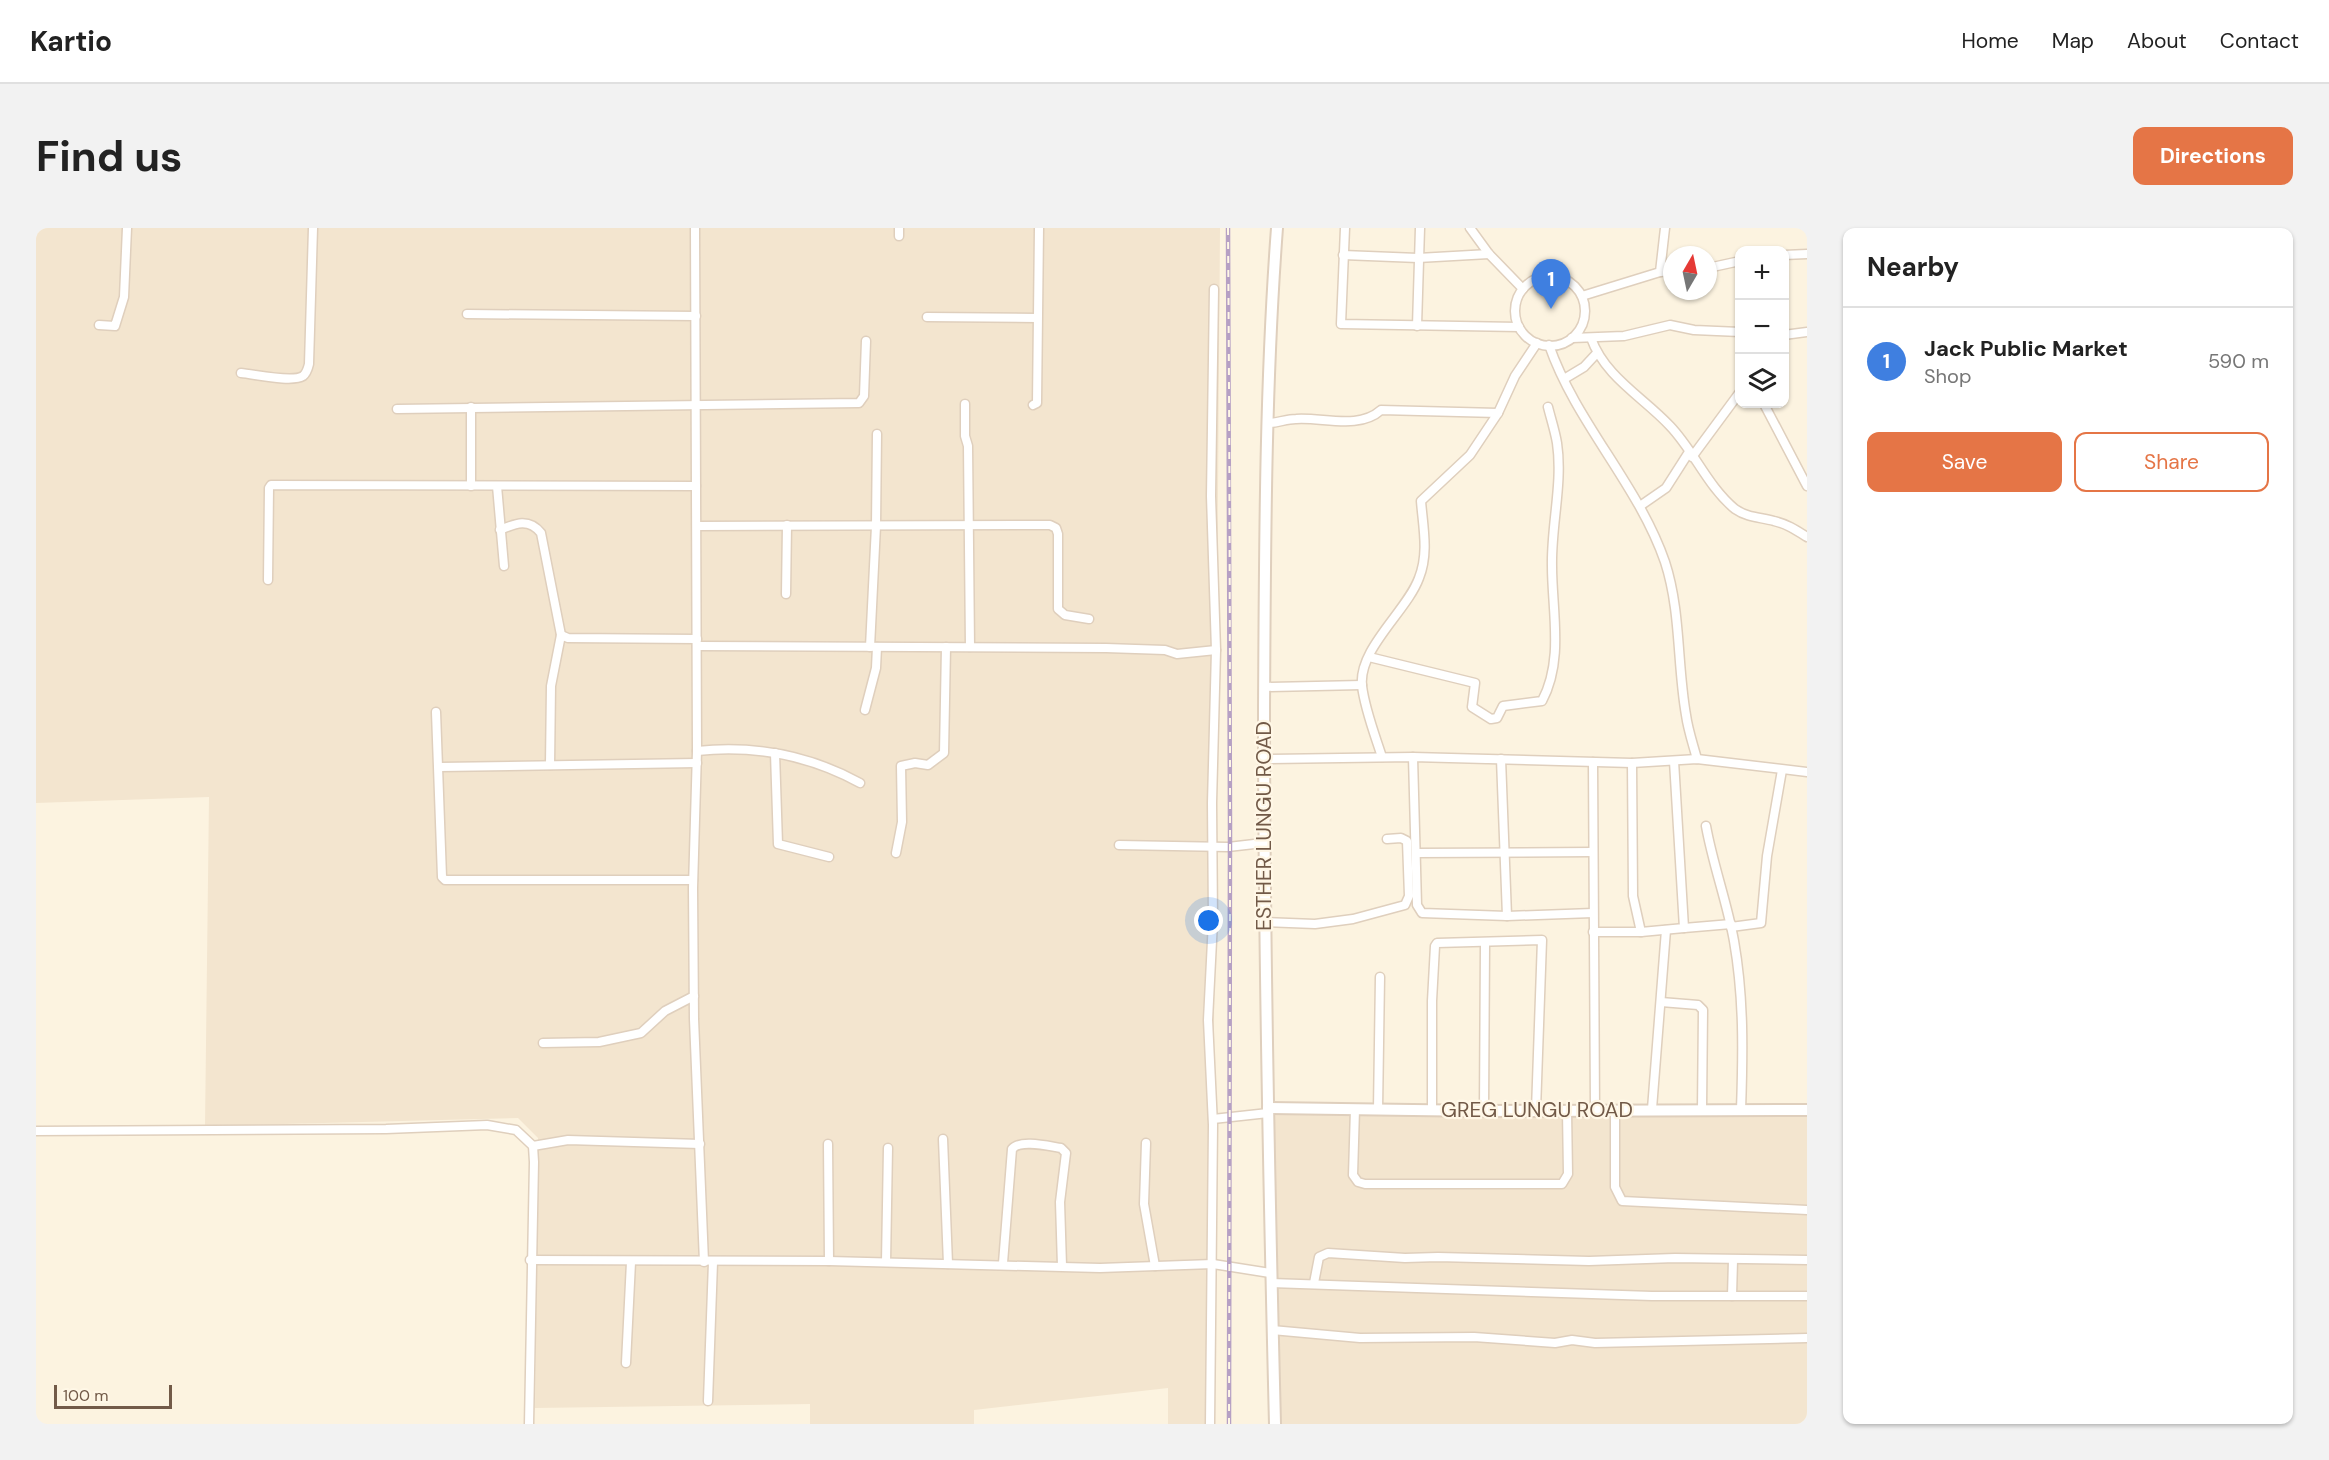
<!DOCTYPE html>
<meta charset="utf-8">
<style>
:root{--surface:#fff;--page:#f2f2f2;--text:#222;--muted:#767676;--line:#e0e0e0;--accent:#e57546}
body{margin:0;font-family:"DM Sans",sans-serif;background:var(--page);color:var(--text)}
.controls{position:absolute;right:18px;top:18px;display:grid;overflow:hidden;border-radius:12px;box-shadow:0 2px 4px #0004}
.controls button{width:54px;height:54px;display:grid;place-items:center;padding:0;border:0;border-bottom:2px solid var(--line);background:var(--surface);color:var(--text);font:30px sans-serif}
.compass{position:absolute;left:1627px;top:18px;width:54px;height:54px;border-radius:50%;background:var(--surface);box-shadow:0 2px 4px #0004;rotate:9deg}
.scale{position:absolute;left:18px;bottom:15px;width:118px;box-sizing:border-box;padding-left:6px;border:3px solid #725a48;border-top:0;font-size:16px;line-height:21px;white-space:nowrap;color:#725a48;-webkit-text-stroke:4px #fff7e6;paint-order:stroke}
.you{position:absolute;left:1173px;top:693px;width:21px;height:21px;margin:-15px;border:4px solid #fff;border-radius:50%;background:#1a73e8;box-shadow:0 0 0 9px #1a73e833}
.badge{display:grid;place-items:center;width:39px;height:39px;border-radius:50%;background:var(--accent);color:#fff;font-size:20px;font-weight:700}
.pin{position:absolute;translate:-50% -50px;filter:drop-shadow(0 2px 3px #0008)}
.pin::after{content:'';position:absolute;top:32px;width:21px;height:18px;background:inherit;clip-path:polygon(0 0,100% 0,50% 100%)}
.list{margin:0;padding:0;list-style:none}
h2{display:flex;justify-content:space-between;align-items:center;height:78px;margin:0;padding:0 24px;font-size:26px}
h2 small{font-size:20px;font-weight:400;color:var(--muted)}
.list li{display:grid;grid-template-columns:39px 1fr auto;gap:18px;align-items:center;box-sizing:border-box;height:108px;padding:0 24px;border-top:2px solid var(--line)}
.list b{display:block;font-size:22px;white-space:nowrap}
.list p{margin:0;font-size:20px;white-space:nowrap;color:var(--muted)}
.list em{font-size:20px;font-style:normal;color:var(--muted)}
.actions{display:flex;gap:12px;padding:18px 24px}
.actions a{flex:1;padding:14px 0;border:2px solid var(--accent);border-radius:12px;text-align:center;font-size:21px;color:var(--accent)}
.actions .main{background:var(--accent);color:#fff}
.icon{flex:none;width:33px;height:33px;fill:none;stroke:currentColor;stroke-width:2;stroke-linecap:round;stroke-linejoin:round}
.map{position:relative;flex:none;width:1771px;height:1196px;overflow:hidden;border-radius:12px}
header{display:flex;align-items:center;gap:36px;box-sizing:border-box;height:84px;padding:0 30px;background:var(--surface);border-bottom:2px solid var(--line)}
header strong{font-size:28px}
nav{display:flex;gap:33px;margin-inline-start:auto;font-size:21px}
.intro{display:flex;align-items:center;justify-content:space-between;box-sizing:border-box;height:144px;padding:0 36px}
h1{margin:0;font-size:42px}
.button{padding:15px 27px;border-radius:12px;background:var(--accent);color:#fff;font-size:21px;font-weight:700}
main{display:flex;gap:36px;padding:0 36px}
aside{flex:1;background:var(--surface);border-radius:12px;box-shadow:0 2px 4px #0004}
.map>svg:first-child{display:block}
.residential{fill:#f3e5cf}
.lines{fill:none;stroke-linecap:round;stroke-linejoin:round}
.minor-casing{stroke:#dfcfbd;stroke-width:11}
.tertiary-casing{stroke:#dfcfbd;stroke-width:14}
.minor{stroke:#fff;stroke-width:8}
.tertiary{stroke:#fff;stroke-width:10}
.rail-casing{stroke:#b6a0c4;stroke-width:4.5}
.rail{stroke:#fff7e6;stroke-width:2;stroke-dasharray:7;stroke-linecap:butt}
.labels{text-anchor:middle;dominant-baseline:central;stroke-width:4.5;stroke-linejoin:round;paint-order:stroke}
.street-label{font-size:21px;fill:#725a48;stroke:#fff7e6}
</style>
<header>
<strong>Kartio</strong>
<nav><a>Home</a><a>Map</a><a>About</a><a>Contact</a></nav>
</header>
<div class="intro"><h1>Find us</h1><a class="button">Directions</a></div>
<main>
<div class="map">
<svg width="1771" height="1196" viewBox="0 0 1771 1196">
<rect width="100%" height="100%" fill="#fcf3e0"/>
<g class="residential">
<polygon points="0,0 1184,0 1175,1196 1132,1196 1132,1160 938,1182 938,1196 774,1196 774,1176 499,1180 502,910 482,890 169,898 173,569 0,575"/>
<polygon points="1236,885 1771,886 1771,1196 1243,1196"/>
</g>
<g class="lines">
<defs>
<g id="minor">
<polyline points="659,0 661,523 657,660 658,791 668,1034"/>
<polyline points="863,0 863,8"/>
<polyline points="1309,0 1305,96 1483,99"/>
<polyline points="1434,0 1453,26 1487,61"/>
<polyline points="1307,27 1382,30 1453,26"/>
<polyline points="1748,27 1771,26"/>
<polyline points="1672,40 1704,33"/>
<polyline points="1624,44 1636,43"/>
<circle cx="1514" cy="83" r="35"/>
<polyline points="1546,68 1624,44 1629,0"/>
<polyline points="431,86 660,88"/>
<polyline points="891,89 1001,90"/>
<polyline points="63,97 79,98 88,69 91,0"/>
<polyline points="1381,98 1384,0"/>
<polyline points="1748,107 1771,104"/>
<polyline points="1536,110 1588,108 1634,97 1658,102 1704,104"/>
<path d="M1555 110C1569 149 1607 169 1634 198 1658 223 1672 259 1699 281 1712 290 1724 289 1738 293 1751 296 1760 302 1771 309"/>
<path d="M1513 117C1540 195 1602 256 1629 334 1645 383 1641 436 1650 487 1652 502 1657 516 1661 531"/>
<path d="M205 145C218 146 256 155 267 148 271 145 272 140 273 136L277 0"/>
<polyline points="1528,151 1548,139 1561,125"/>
<polyline points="929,176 929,208 932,218 934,419"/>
<polyline points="1728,176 1771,258"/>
<polyline points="997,177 1001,175 1003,0"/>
<polyline points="361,181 823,175 828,168 830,113"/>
<path d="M1232 195C1242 195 1250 191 1260 191 1287 189 1323 202 1345 182L1462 185"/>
<polyline points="1656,229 1704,164"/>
<polyline points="435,258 435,179"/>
<polyline points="461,258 468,338"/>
<polyline points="1604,278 1630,260 1653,224"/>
<polyline points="661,298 1014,297 1020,300 1022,306 1022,381 1029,387 1053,391"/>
<path d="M464 302C480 295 493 290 505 305L525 407 515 458 514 537"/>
<polyline points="232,352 233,260 235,257 660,258"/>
<polyline points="750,366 751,297"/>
<polyline points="525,407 532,410 661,411"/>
<polyline points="661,418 1070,420 1129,422 1141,426 1180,422"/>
<polyline points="834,419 840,298 841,206"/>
<path d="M1333 429 1439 455 1436 479 1455 491 1461 490 1467 478 1506 473C1528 432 1516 383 1516 338 1515 298 1527 255 1521 215 1519 203 1515 191 1512 179"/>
<polyline points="1228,459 1326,457"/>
<polyline points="829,482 840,440 841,419"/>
<polyline points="400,484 406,649 409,652 657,652"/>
<path d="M661 523C719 517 773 527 824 555"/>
<polyline points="739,525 742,616 793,629"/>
<path d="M1346 529C1339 507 1329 482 1326 458 1322 421 1371 383 1383 350 1393 325 1387 299 1385 273L1434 227 1462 185 1479 148 1501 115"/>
<polyline points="1377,529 1381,677 1386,685 1471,688 1557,685"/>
<polyline points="1228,531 1377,529 1596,535 1661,531 1771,544"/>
<polyline points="1465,531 1471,688"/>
<polyline points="1557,534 1559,882"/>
<polyline points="1596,535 1597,668 1605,704 1648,700 1638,533"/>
<polyline points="404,539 661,535"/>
<path d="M1670 598C1677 637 1691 674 1698 713 1708 770 1707 825 1705 882"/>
<polyline points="1083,617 1192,619 1227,615"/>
<polyline points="860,625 866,594 865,538 879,535 892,537 908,525 910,419"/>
<polyline points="1380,625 1557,624"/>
<polyline points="1228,694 1279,696 1317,691 1369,677 1373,668 1371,613 1365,610 1351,611"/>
<polyline points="1695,699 1725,695 1731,628 1746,542"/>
<polyline points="1648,700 1695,696"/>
<polyline points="1557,704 1605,704"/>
<polyline points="1625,774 1662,777 1667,782 1666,882"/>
<polyline points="507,815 563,814 605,805 629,783 658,768"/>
<polyline points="1319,881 1317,947 1322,954 1329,956 1526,956 1532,946 1531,883"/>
<polyline points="1616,881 1630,702"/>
<polyline points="1342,882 1344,749"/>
<polyline points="1579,882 1579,959 1586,973 1771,982"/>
<polyline points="1396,883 1396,773 1399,718 1401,715 1506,712 1500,882"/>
<polyline points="1448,883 1449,716"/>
<polyline points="1177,891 1232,885"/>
<polyline points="0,903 350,901 451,897 480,902 497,918 498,934 493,1196"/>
<polyline points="907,911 912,1036"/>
<polyline points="1110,915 1108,976 1119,1038"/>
<polyline points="792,916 793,1033"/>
<polyline points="497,918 532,912 664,916"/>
<polyline points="494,1032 793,1033 1064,1040 1177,1036 1234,1045"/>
<polyline points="850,1034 852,920"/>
<path d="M967 1035 976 921C984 911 1012 918 1025 920L1030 925 1024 974 1026 1038"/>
<polyline points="1235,1055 1616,1068 1771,1068"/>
<polyline points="1278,1055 1283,1029 1292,1025 1369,1030 1402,1029 1553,1033 1639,1030 1771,1032"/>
<polyline points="1696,1068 1697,1032"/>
<polyline points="1236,1102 1324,1110 1438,1109 1519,1115 1536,1112 1559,1115 1771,1110"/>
<polyline points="590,1135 595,1034"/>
<polyline points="672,1173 677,1034"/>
<polyline points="1174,1196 1177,897 1172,792 1177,693 1176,575 1180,422 1175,268 1178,61"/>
</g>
<g id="tertiary">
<polyline points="1232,880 1448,883 1771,882"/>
<path d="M1239 1196C1233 957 1228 719 1228 481 1229 321 1229 160 1241 0"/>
</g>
</defs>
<use href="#minor" class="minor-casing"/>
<use href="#tertiary" class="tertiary-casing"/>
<use href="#minor" class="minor"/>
<use href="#tertiary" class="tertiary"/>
<defs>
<path id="rail" d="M1192 0C1195 399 1194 797 1193 1196"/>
</defs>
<use href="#rail" class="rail-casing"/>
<use href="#rail" class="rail"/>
</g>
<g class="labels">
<g class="street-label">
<text transform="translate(1228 598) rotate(-90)">ESTHER LUNGU ROAD</text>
<text x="1501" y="882">GREG LUNGU ROAD</text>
</g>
</g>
</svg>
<div class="controls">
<button>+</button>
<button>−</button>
<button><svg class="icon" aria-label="layers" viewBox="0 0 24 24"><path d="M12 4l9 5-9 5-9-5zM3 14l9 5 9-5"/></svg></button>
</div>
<svg class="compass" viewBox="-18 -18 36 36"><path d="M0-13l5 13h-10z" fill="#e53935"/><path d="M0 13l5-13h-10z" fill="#767676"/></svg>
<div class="scale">100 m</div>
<div class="you"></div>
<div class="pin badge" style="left:1515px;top:81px;background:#3f7fe0">1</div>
</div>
<aside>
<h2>Nearby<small></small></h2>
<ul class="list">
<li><span class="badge" style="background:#3f7fe0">1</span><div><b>Jack Public Market</b><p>Shop</p></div><em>590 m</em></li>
</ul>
<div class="actions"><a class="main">Save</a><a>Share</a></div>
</aside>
</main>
